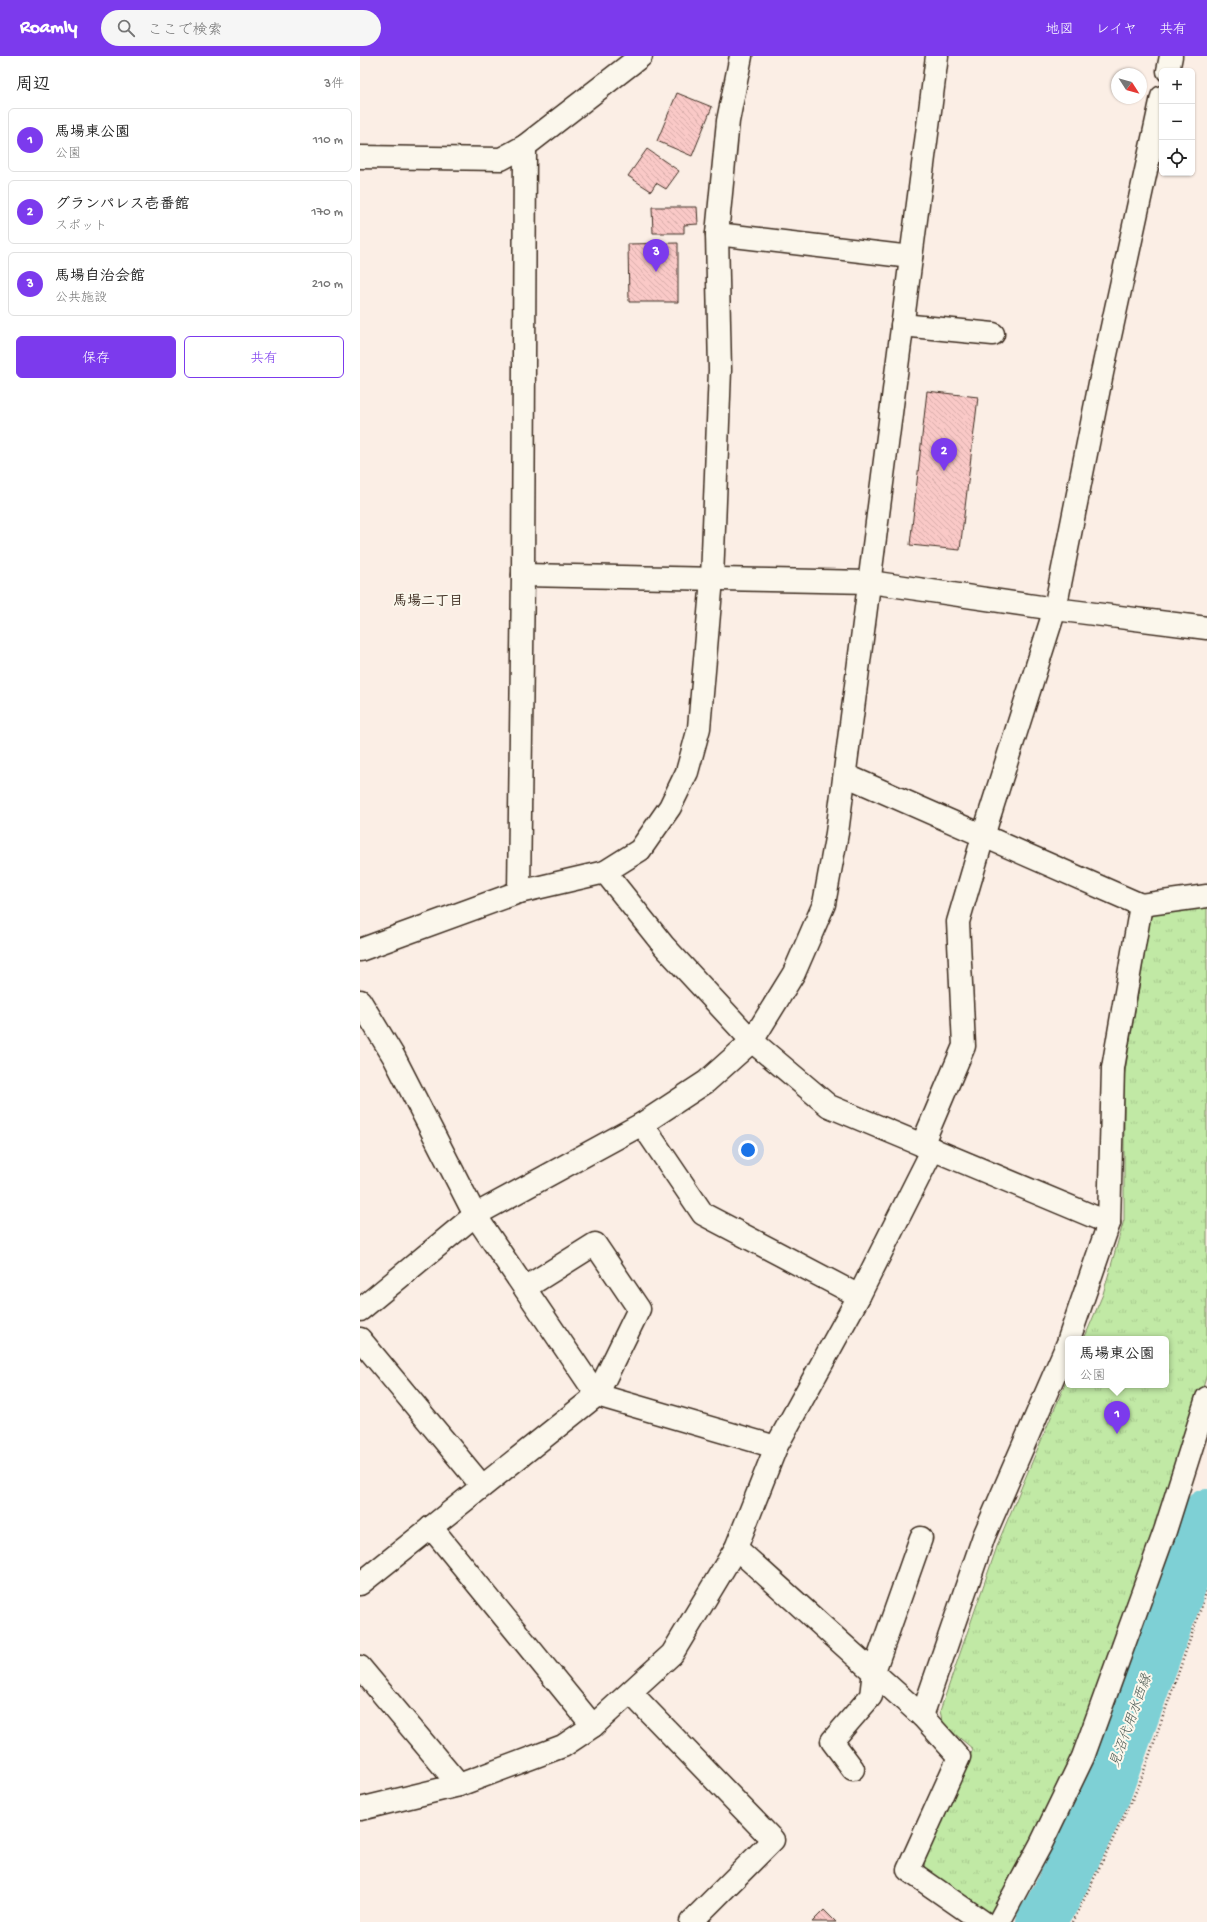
<!DOCTYPE html>
<html lang="ja">
<meta charset="utf-8">
<style>
:root{--surface:#fff;--page:#f6f6f6;--text:#222;--muted:#767676;--line:#e0e0e0;--accent:#7c3aed}
body{margin:0;font-family:"Gochi Hand","Klee One",sans-serif;background:var(--page);color:var(--text)}
.controls{position:absolute;right:12px;top:12px;display:grid;overflow:hidden;border-radius:6px;box-shadow:0 1px 3px #0004}
.controls button{width:36px;height:36px;display:grid;place-items:center;padding:0;border:0;border-bottom:1px solid var(--line);background:var(--surface);color:var(--text);font:20px sans-serif}
.compass{position:absolute;left:751px;top:12px;width:36px;height:36px;border-radius:50%;background:var(--surface);box-shadow:0 1px 3px #0004;rotate:126deg}
.you{position:absolute;left:388px;top:1094px;width:14px;height:14px;margin:-10px;border:3px solid #fff;border-radius:50%;background:#1a73e8;box-shadow:0 0 0 6px #1a73e833}
.badge{display:grid;place-items:center;width:26px;height:26px;border-radius:50%;background:var(--accent);color:#fff;font-size:13px;font-weight:700}
.pin{position:absolute;translate:-50% -33px;filter:drop-shadow(0 1px 2px #0008)}
.pin::after{content:'';position:absolute;top:21px;width:14px;height:12px;background:inherit;clip-path:polygon(0 0,100% 0,50% 100%)}
.popup{position:absolute;left:705px;top:1280px;width:104px;height:52px;box-sizing:border-box;display:grid;place-content:center;border-radius:6px;background:var(--surface);filter:drop-shadow(0 1px 3px #0005);font-size:13px;white-space:nowrap;color:var(--muted)}
.popup b{font-size:15px;color:var(--text)}
.popup::after{content:'';position:absolute;left:50%;top:100%;margin-left:-8px;border:8px solid transparent;border-top-color:var(--surface)}
.list{margin:0;padding:0;list-style:none}
h2{display:flex;justify-content:space-between;align-items:center;height:52px;margin:0;padding:0 16px;font-size:17px}
h2 small{font-size:13px;font-weight:400;color:var(--muted)}
.list li{display:grid;grid-template-columns:26px 1fr auto;gap:12px;align-items:center;box-sizing:border-box;height:64px;margin:0 8px 8px;padding:0 8px;border:1px solid var(--line);border-radius:6px}
.list b{display:block;font-size:15px;white-space:nowrap}
.list p{margin:0;font-size:13px;white-space:nowrap;color:var(--muted)}
.list em{font-size:13px;font-style:normal;color:var(--muted)}
.actions{display:flex;gap:8px;padding:12px 16px}
.actions a{flex:1;padding:9px 0;border:1px solid var(--accent);border-radius:6px;text-align:center;font-size:14px;color:var(--accent)}
.actions .main{background:var(--accent);color:#fff}
.icon{flex:none;width:22px;height:22px;fill:none;stroke:currentColor;stroke-width:2;stroke-linecap:round;stroke-linejoin:round}
.map{position:relative;flex:none;width:847px;height:1866px;overflow:hidden}
header{display:flex;align-items:center;gap:24px;box-sizing:border-box;height:56px;padding:0 20px;background:var(--accent);color:#fff}
header strong{font-size:19px}
nav{display:flex;gap:22px;margin-inline-start:auto;font-size:14px}
.search{width:280px;height:36px;background:var(--page);display:flex;align-items:center;gap:10px;box-sizing:border-box;padding:0 14px;border-radius:22px;color:var(--muted);font-size:15px}
main{display:flex}
aside{flex:1;background:var(--surface)}
.map>svg:first-child{display:block}
.park{fill:url(#park-tufts);stroke:#7e8a62}
.lines{fill:none;stroke-linecap:round;stroke-linejoin:round}
.river{stroke:#7ed0d5;stroke-width:50}
.building{fill:url(#building-back-hatch);stroke:#3b2a1e}
.minor-casing{stroke:#3b2a1e;stroke-width:25}
.path{stroke:#3b2a1e;stroke-width:2.5;stroke-dasharray:1 3;stroke-linecap:butt}
.minor{stroke:#fbf7ec;stroke-width:22}
.labels{text-anchor:middle;dominant-baseline:central;stroke-width:4;stroke-linejoin:round;paint-order:stroke}
.neighbourhood-label{font-size:14px;font-weight:bold;fill:#3b2a1e;stroke:#fbf7ec}
.water-label{font-size:14px;font-style:italic;fill:#4f5c55;stroke:#fbf7ec}
</style>
<header>
<strong>Roamly</strong>
<div class="search"><svg class="icon" aria-label="search" viewBox="0 0 24 24"><circle cx="10" cy="10" r="6"/><path d="M15 15l6 6"/></svg>ここで検索</div>
<nav><a>地図</a><a>レイヤ</a><a>共有</a></nav>
</header>
<main>
<aside>
<h2>周辺<small>3件</small></h2>
<ul class="list">
<li><span class="badge">1</span><div><b>馬場東公園</b><p>公園</p></div><em>110 m</em></li>
<li><span class="badge">2</span><div><b>グランパレス壱番館</b><p>スポット</p></div><em>170 m</em></li>
<li><span class="badge">3</span><div><b>馬場自治会館</b><p>公共施設</p></div><em>210 m</em></li>
</ul>
<div class="actions"><a class="main">保存</a><a>共有</a></div>
</aside>
<div class="map">
<svg width="847" height="1866" viewBox="0 0 847 1866">
<defs>
<pattern id="park-tufts" width="24" height="20" patternUnits="userSpaceOnUse"><rect width="24" height="20" fill="#c1e9a5"/><path d="M3 7l-1-3M5 7V3M7 7l1-3M15 17l-1-3M17 17v-4M19 17l1-3" fill="none" stroke="#a7c88e"/></pattern>
<pattern id="building-back-hatch" width="6" height="6" patternUnits="userSpaceOnUse"><rect width="6" height="6" fill="#fac9c7"/><path d="M-1 5l2 2M0 0l6 6M5-1l2 2" fill="none" stroke="#d7adaa"/></pattern>
</defs>
<rect width="100%" height="100%" fill="#fbeee5"/>
<filter id="ink" filterUnits="userSpaceOnUse"><feTurbulence type="fractalNoise" baseFrequency=".025" numOctaves="2"/><feDisplacementMap in="SourceGraphic" scale="8" xChannelSelector="R" yChannelSelector="G"/><feConvolveMatrix kernelMatrix="1 2 1 2 8 2 1 2 1" color-interpolation-filters="sRGB"/></filter>
<g filter="url(#ink)">
<polygon class="park" points="847,847 847,1318 812,1438 703,1732 636,1864 565,1816 564,1804 613,1693 583,1668 580,1655 640,1482 708,1321 708,1329 806,1329 806,1283 724,1283 743,1238 764,1164 764,1021 791,859 802,852"/>
<g class="lines">
<polyline class="river" points="681,1866 696,1841 746,1737 847,1458"/>
</g>
<g class="building">
<polygon points="317,37 352,51 332,100 297,85"/>
<polygon points="287,93 319,115 306,133 296,127 291,135 268,120"/>
<polygon points="292,151 337,151 338,168 324,169 324,177 293,177"/>
<polygon points="318,187 318,246 269,246 268,188"/>
<polygon points="567,335 618,341 600,494 550,489"/>
<polygon points="464,1854 476,1866 452,1866"/>
</g>
<g class="lines">
<defs>
<g id="minor">
<polyline points="808,15 811,0"/>
<polyline points="0,101 141,103 165,90 281,0"/>
<polyline points="357,178 551,201"/>
<polyline points="542,269 633,278"/>
<polyline points="163,519 510,526 695,553 847,572"/>
<polyline points="485,719 781,849 753,1012 749,1167 709,1283"/>
<polyline points="245,816 304,890 392,985 469,1050 749,1167"/>
<polyline points="159,836 163,519 165,90"/>
<polyline points="781,849 847,840"/>
<polyline points="0,894 159,836 245,816 280,794 310,751 327,716 339,672 352,523 360,314 357,178 368,65 381,0"/>
<polyline points="0,945 34,1001 115,1159 237,1339 416,1391"/>
<polyline points="282,1068 343,1158 499,1240"/>
<polyline points="562,1089 604,990 598,866 628,764 695,553 742,317 802,41"/>
<polyline points="0,1254 115,1159 282,1068 346,1026 392,985 434,917 464,848 477,777 577,0"/>
<polyline points="0,1283 122,1430"/>
<polyline points="71,1471 233,1670"/>
<polyline points="376,1492 562,1660 624,1480 708,1287"/>
<polyline points="0,1528 237,1339 279,1253 235,1188 165,1232"/>
<polyline points="0,1611 99,1729 203,1690 233,1670 312,1598 376,1492 416,1391 499,1240 573,1093"/>
<polyline points="271,1637 413,1784 331,1866"/>
<polyline points="562,1660 599,1701 548,1814 623,1866"/>
<polyline points="493,1713 472,1685 511,1640 514,1615 561,1482"/>
<polyline points="0,1753 99,1729"/>
<polyline points="639,1866 681,1788 723,1701 805,1475 847,1342"/>
</g>
</defs>
<use href="#minor" class="minor-casing"/>
<polyline class="path" points="713,1866 779,1729 847,1535"/>
<use href="#minor" class="minor"/>
</g>
</g>
<g class="labels">
<g class="neighbourhood-label">
<text x="68" y="546">馬場二丁目</text>
</g>
<g class="water-label">
<text transform="translate(772 1665) rotate(-70)">見沼代用水西縁</text>
</g>
</g>
</svg>
<div class="controls">
<button>+</button>
<button>−</button>
<button><svg class="icon" aria-label="locate" viewBox="0 0 24 24"><circle cx="12" cy="12" r="6"/><path d="M12 2v4M12 18v4M2 12h4M18 12h4"/></svg></button>
</div>
<svg class="compass" viewBox="-18 -18 36 36"><path d="M0-13l5 13h-10z" fill="#e53935"/><path d="M0 13l5-13h-10z" fill="#767676"/></svg>
<div class="you"></div>
<div class="pin badge" style="left:757px;top:1378px">1</div>
<div class="popup"><b>馬場東公園</b>公園</div>
<div class="pin badge" style="left:584px;top:415px">2</div>
<div class="pin badge" style="left:296px;top:216px">3</div>
</div>
</main>
